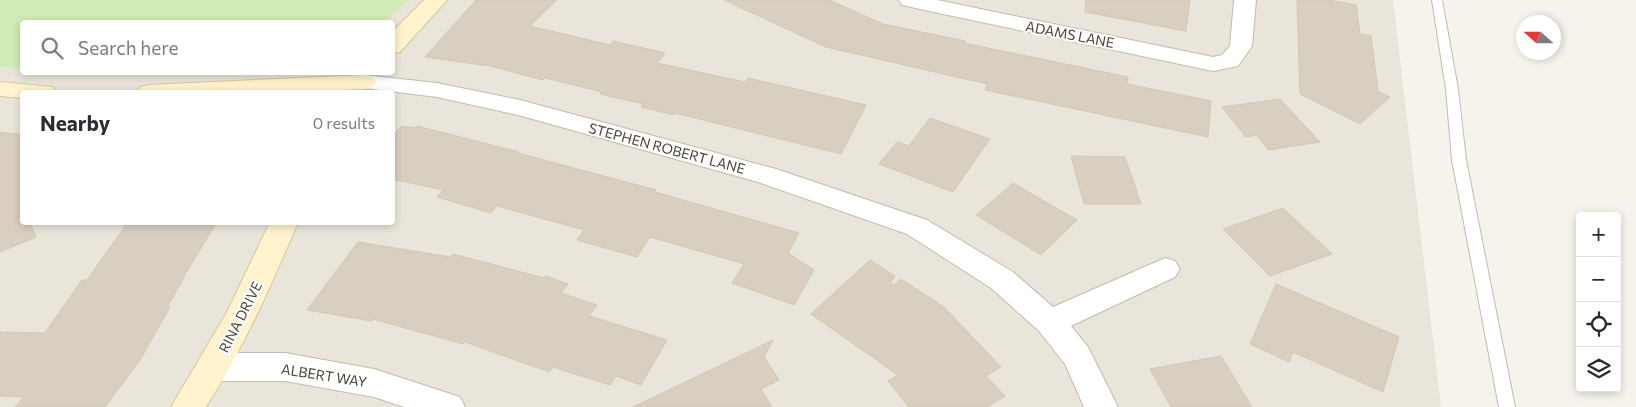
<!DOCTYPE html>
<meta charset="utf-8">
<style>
:root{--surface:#fff;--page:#f2f2f3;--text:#2b2b33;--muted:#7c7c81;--line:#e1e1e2}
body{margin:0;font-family:Commissioner,sans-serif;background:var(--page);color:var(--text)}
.controls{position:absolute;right:15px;bottom:15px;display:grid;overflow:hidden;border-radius:5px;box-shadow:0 2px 8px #0003}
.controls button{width:45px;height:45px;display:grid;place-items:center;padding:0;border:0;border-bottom:1px solid var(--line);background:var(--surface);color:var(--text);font:25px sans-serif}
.compass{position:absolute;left:1516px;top:15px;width:45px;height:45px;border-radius:50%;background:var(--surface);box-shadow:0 2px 8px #0003;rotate:291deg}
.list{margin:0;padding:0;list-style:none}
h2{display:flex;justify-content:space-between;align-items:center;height:65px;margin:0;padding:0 20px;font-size:21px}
h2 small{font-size:16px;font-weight:400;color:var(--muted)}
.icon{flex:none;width:28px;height:28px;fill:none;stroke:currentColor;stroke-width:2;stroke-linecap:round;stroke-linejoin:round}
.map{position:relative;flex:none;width:1636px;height:407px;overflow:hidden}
.search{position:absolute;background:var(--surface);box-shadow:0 2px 8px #0003;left:20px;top:20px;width:375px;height:55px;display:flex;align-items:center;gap:12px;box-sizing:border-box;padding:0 18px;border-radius:5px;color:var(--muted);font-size:19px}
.panel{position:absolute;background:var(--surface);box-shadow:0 2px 8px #0003;left:20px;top:90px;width:375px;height:135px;border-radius:5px}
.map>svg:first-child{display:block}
.residential{fill:#eae5da;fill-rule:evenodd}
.green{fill:#d2eab5}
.building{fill:#d8cfc1;stroke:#d3c7b4}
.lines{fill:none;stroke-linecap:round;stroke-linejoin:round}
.lane-casing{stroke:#c2bbae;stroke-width:2}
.street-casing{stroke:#c2bbae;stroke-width:2}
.secondary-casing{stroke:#d6c79b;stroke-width:2}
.lane{fill:#fff;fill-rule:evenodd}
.street{fill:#fff;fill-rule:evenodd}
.secondary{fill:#fff3cd;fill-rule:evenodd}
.labels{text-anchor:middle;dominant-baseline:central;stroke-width:4;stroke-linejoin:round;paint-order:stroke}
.street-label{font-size:14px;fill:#4b4439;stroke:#fff}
</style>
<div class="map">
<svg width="1636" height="407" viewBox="0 0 1636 407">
<rect width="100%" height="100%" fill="#f6f3ec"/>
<path class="residential" d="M0 0H1393L1441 407H0ZM22 22H392V72H22ZM22 92H392V222H22Z"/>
<polygon class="green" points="0,0 408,0 384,22 22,22 22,70 0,66"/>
<g class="building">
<polygon points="476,0 557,0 530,26 610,45 613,41 665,53 657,63 745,82 748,78 866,105 841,154 675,113 674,115 641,107 643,104 600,94 602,92 545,78 543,80 490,66 425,57"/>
<polygon points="724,0 829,0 883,24 965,41 964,43 1128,77 1127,84 1211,101 1208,137 985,90 987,84 826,47"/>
<polygon points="1086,0 1190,0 1186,31 1085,12"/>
<polygon points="1297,0 1328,0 1356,5 1360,34 1371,36 1378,91 1390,97 1360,124 1300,94"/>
<polygon points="1280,99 1320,142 1269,150 1256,135 1246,137 1222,107"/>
<polygon points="930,118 990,139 953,192 879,164 897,142 909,146"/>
<polygon points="402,126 415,128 417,126 519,152 518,153 656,190 655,192 799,233 788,253 814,270 794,305 732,283 744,264 650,237 637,257 577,240 584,230 497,206 491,213 437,197 443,190 392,179 392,136"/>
<polygon points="0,132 22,135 22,222 29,222 36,237 0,252"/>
<polygon points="1071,156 1125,157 1141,204 1084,204"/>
<polygon points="1013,183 1077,220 1041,255 976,215"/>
<polygon points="1283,208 1332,254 1270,276 1223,229"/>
<polygon points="128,222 217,222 184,276 185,276 167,307 170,307 140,360 105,407 15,407 24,397 0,396 0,332 45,333 82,280 87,280"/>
<polygon points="358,242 451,257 453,254 544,278 545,276 568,284 561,293 597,305 589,316 667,340 641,385 616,376 610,385 553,367 549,372 465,342 463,344 373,319 372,321 307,310"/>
<polygon points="870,260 895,276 891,282 894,285 901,279 944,307 1001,367 986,376 1005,396 987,407 909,407 888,381 898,375 811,314"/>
<polygon points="1276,284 1399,337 1383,392 1293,352 1289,362 1250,344"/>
<polygon points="773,340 764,357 779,380 761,389 772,407 633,407"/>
<polygon points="1221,356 1252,407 1171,407 1150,369"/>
</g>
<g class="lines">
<defs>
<polygon id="lane" points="1432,0 1442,0 1458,89 1466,160 1515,407 1499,407 1452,160 1446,89"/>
<g id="street">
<polygon points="899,0 937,0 1213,57 1222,55 1230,46 1234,0 1256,0 1252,46 1238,66 1213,71 943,14 902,5"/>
<polygon points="364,75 437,83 520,100 776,169 927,220 1013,272 1053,307 1165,258 1175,261 1180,269 1175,277 1071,326 1088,347 1118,407 1084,407 1065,364 1039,331 991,288 907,234 758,182 518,115 437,97 356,87 352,82 356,77"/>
<polygon points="215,353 285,353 374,369 460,397 465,407 404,407 374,397 285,381 215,381 204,377 199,367 204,357"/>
</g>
<g id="secondary">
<polygon points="424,0 447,0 400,52 392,54 392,32"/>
<polygon points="364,75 372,77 376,82 372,87 364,89 296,92 137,92 140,87 149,85"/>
<polygon points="0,82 53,87 56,92 22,92 22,98 0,96"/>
<path d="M270 222H298C271 286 243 349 206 407H171L227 312Z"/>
</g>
</defs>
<use href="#lane" class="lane-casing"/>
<use href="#street" class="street-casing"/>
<use href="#secondary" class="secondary-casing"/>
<use href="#lane" class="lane"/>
<use href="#street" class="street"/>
<use href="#secondary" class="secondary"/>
</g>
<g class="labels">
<g class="street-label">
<text transform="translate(1070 34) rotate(11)">ADAMS LANE</text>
<text transform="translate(667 148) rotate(15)">STEPHEN ROBERT LANE</text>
<text transform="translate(240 317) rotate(-63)">RINA DRIVE</text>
<text transform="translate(324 375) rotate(9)">ALBERT WAY</text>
</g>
</g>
</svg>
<div class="controls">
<button>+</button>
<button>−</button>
<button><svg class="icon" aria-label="locate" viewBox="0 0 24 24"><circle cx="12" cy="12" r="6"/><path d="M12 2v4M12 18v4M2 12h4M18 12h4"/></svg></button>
<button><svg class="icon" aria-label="layers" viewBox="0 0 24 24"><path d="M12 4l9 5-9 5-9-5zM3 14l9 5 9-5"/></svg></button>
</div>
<svg class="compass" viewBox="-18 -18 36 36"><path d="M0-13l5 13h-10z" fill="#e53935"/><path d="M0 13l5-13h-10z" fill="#7c7c81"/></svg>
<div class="search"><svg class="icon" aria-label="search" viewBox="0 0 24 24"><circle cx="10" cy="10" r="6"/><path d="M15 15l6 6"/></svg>Search here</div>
<section class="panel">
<h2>Nearby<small>0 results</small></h2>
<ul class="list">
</ul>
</section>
</div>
